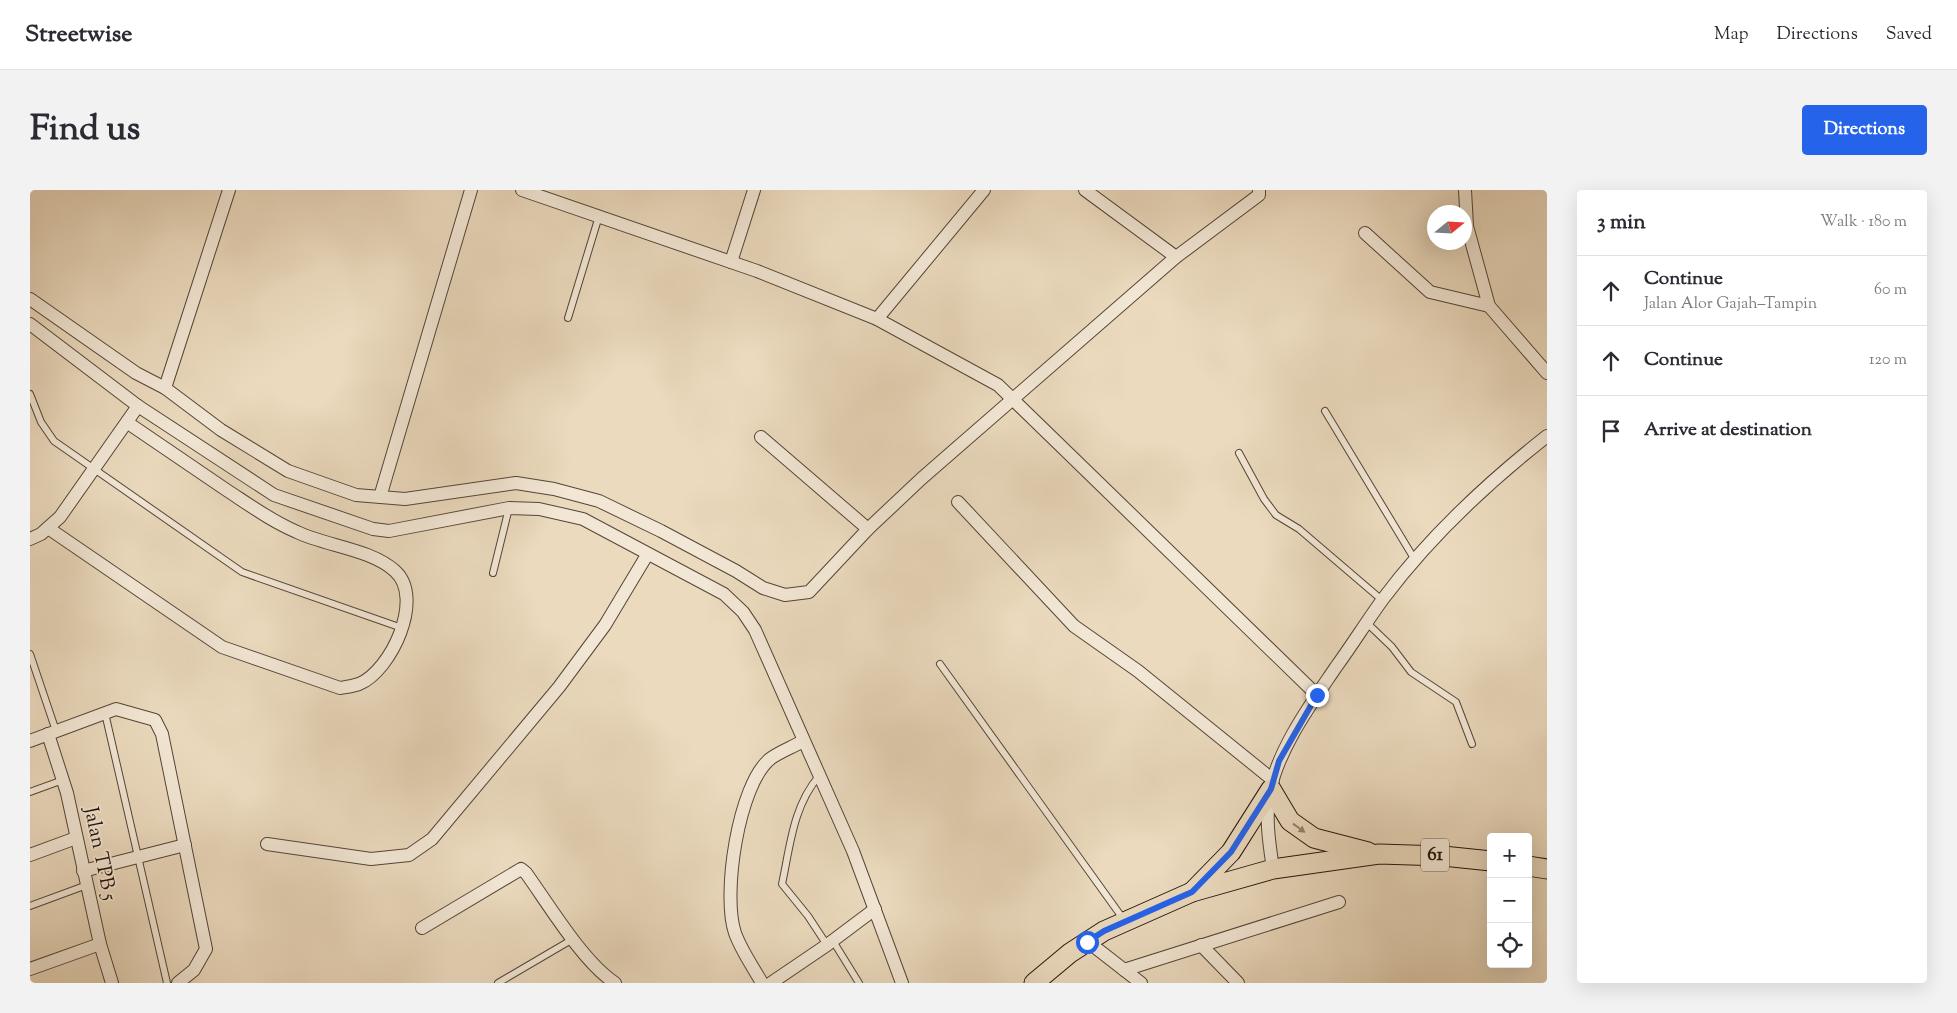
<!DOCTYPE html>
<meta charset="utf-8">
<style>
:root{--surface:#fff;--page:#f2f2f3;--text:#2b2b33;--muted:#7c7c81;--line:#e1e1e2;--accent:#2563eb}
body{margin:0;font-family:"Sorts Mill Goudy",serif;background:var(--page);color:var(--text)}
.controls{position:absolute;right:15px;bottom:15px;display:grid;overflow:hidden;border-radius:5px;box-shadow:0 5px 20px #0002}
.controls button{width:45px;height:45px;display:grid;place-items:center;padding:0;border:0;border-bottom:1px solid var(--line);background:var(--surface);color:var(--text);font:25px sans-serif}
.compass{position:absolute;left:1397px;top:15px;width:45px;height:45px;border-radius:50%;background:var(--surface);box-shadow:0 5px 20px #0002;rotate:72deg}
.stop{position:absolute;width:15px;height:15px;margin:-11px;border:4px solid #2563eb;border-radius:50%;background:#fff}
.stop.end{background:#2563eb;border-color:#fff;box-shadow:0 1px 5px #0008}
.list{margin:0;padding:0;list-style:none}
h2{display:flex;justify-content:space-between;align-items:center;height:65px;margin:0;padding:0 20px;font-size:21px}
h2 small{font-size:16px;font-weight:400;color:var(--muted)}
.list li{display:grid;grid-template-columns:32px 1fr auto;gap:15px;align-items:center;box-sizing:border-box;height:70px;padding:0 20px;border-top:1px solid var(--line)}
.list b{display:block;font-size:19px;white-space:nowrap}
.list p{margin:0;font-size:16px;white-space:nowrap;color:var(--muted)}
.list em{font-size:16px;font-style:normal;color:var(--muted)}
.icon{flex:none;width:28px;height:28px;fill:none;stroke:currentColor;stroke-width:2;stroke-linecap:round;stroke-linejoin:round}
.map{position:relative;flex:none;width:1517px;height:793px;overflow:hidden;border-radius:5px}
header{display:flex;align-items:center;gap:30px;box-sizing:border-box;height:70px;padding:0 25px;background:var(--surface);border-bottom:1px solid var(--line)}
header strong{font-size:24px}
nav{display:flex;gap:28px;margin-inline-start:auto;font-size:18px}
.intro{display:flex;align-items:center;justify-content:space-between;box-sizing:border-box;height:120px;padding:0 30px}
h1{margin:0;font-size:35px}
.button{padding:12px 22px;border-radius:5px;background:var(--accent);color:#fff;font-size:18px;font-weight:700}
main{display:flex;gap:30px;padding:0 30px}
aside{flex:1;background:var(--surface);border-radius:5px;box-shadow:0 5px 20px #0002}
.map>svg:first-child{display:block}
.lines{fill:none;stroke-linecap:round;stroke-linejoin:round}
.service-casing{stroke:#544538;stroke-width:8}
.minor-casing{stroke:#544538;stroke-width:14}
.primary-casing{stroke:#21130c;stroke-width:21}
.service{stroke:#f2e7d5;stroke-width:6}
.minor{stroke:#f2e7d5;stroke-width:12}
.primary{stroke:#ebdabe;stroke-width:19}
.oneway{fill:#90806e}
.route{stroke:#2563eb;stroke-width:6}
.labels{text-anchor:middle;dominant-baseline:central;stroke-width:4;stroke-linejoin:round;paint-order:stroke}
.shield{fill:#f2e7d5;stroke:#605348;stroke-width:1}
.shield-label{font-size:19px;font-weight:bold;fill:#21130c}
.street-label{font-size:20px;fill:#21130c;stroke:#f2e7d5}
</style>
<header>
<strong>Streetwise</strong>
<nav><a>Map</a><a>Directions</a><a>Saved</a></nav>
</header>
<div class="intro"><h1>Find us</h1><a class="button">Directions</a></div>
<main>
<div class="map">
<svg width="1517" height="793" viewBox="0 0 1517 793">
<rect width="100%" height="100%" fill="#ebdabe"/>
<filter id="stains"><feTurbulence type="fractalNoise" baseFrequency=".004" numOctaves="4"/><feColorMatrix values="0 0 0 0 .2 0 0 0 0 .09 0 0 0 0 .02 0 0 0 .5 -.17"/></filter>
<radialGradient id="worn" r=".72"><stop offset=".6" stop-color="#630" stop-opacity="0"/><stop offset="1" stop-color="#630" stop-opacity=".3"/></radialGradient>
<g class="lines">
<defs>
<g id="service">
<polyline points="538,128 569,26"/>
<polyline points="0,204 11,232 24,251 212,382 372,438"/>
<polyline points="1295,221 1385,370"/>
<polyline points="1209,263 1234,309 1246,325 1269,339 1352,410"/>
<polyline points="463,383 479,318"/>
<polyline points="1337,433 1362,457 1381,482 1426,512 1442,554"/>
<polyline points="0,464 26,541"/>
<polyline points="910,474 1094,730"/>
<polyline points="75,523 137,793"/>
<path d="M789 586C763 616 760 657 752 694L778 726 797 755"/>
<polyline points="0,602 33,590"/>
<polyline points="0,716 57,695"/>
<polyline points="803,751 829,793"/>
<polyline points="468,793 543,749"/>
</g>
<g id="minor">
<polyline points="492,0 727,81 847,129 968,195 1287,505"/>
<polyline points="1055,0 1146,67"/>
<polyline points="1435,0 1437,36 1459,116 1517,183"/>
<polyline points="1335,43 1400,102 1459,116"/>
<polyline points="701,72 724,0"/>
<polyline points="0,109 106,183 135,198 191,240 258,281 326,305 375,309 486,293 524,299 569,311 631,341 706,381 733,398 755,405 779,402 838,339 891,289 1146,67 1229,5 1229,0"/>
<polyline points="847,129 954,0"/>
<polyline points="0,134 108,216 244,305 343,339 359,341 479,318 509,319 553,329 694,404 713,422 725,440 823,661 872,793"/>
<polyline points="135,198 199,0"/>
<polyline points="731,247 838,339"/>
<polyline points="350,307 441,0"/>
<polyline points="928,312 1044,436 1108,481 1243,590"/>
<path d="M18 338 192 457 310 498C316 497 323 496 329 494 361 481 395 408 365 381 341 359 296 356 267 342 241 331 218 314 195 299 163 277 130 255 98 233"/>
<polyline points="0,349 11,344 30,327 108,216"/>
<polyline points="18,544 37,603 70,754 82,793"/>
<polyline points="0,551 86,519 125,530 132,544 176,759 164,780 148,793"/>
<polyline points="237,654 341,669 379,665 402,649 529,497 575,435 617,365"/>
<polyline points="0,665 46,648"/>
<path d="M1243 679C1239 652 1235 627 1240 600 1250 556 1281 514 1306 477 1322 455 1337 431 1353 409 1400 346 1456 294 1517 246"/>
<polyline points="53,681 155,655"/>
<path d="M392 738 491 679 496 683C519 715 553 772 585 793"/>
<polyline points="1057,751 1111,793"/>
<polyline points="1171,755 1208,793"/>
<polyline points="0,779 70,754"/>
<polyline points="1094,780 1309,712"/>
<path d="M732 793C723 777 711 760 705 743 692 706 708 595 740 569 749 562 763 557 773 551"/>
<polyline points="741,793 797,755 845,719"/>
</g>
<g id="primary">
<polyline points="1498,676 1517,679"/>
<polyline points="1162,702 1201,662 1241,599 1260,631 1284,648 1338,662"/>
<polyline points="1004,793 1040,763 1074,741 1162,702 1243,679 1349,664 1413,666 1461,671"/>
</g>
</defs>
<use href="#service" class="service-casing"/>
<use href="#minor" class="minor-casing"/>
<use href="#primary" class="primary-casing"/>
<use href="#service" class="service"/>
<use href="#minor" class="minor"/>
<use href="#primary" class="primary"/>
</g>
<defs><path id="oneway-solid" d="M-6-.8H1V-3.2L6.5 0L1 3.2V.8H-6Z" transform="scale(1.25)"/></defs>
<use class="oneway" href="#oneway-solid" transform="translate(1269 638) rotate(36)"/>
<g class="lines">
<polyline class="route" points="1057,752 1074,741 1162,702 1201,662 1241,599 1249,571 1287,505"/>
</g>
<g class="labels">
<rect class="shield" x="1391" y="648.5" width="28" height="33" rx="4"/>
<g class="shield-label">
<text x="1405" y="665">61</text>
</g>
<g class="street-label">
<text transform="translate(69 664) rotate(78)">Jalan TPB 5</text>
</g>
</g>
<rect width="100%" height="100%" filter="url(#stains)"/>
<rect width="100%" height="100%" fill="url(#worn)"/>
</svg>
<div class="controls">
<button>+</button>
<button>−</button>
<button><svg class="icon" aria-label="locate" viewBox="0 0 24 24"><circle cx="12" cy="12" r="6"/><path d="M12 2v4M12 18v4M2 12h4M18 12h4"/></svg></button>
</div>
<svg class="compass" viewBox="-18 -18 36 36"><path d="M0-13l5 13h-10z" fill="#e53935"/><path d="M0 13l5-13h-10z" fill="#7c7c81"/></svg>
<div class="stop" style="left:1057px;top:752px"></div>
<div class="stop end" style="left:1287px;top:505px"></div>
</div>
<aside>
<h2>3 min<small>Walk · 180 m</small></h2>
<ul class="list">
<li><svg class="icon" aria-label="ahead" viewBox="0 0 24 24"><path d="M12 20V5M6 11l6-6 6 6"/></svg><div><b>Continue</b><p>Jalan Alor Gajah–Tampin</p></div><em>60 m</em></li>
<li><svg class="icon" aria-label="ahead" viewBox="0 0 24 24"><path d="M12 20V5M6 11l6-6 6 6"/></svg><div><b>Continue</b></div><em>120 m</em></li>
<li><svg class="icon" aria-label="arrive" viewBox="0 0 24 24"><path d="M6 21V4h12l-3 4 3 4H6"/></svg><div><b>Arrive at destination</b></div></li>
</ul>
</aside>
</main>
